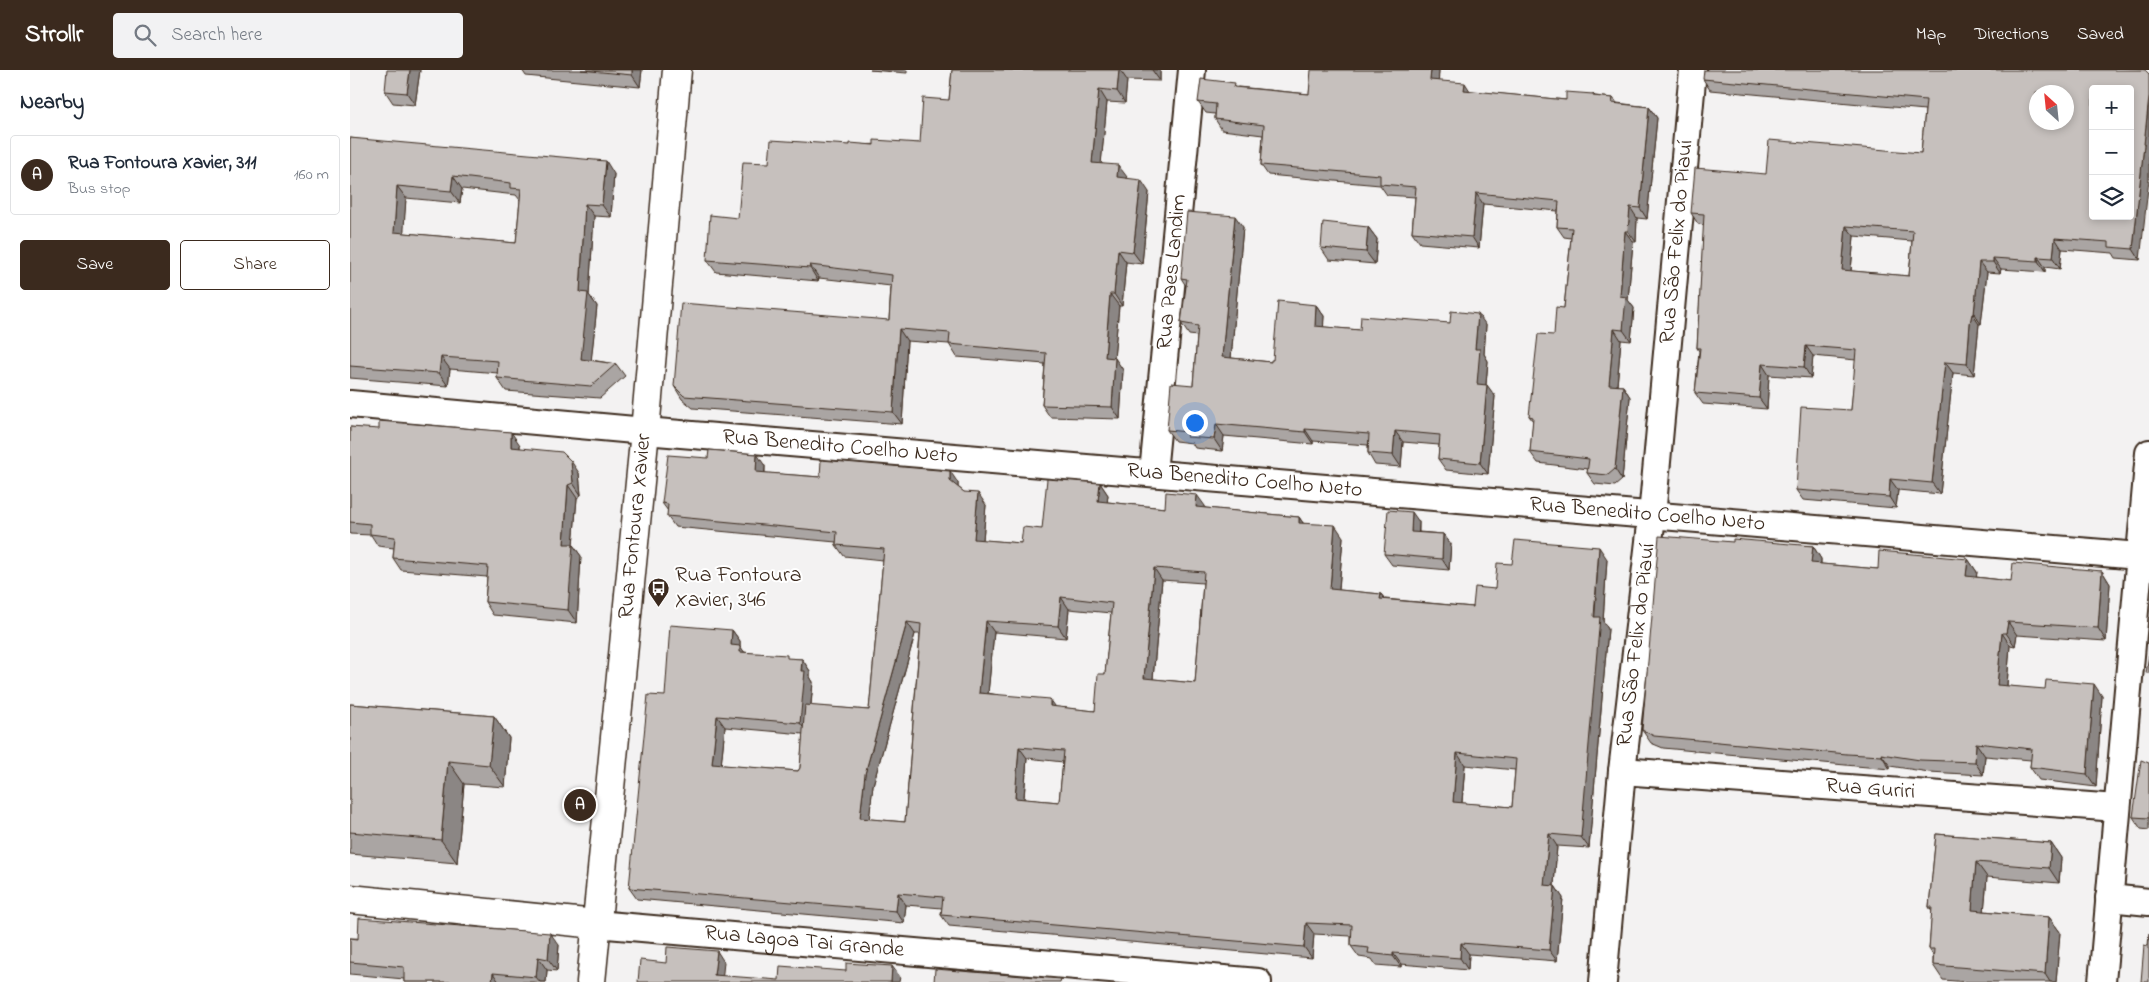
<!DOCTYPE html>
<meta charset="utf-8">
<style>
:root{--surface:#fff;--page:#f2f2f3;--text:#1f2937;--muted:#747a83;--line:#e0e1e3;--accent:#3b2a1e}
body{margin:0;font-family:"Indie Flower",sans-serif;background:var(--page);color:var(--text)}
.controls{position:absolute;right:15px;top:15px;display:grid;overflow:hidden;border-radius:5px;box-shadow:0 2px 8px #0003}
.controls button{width:45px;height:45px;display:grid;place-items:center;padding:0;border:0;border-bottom:1px solid var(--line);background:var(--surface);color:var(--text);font:25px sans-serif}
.compass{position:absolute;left:1679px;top:15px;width:45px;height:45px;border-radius:50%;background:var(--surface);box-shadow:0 2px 8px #0003;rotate:333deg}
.you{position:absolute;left:844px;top:352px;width:18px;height:18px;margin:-12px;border:4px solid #fff;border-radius:50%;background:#1a73e8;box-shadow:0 0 0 8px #1a73e833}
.badge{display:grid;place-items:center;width:32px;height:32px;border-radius:50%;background:var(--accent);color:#fff;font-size:16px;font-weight:700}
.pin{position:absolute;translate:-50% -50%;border:2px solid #fff;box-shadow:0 1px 5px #0006}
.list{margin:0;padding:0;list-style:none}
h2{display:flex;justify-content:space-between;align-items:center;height:65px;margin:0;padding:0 20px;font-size:21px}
h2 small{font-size:16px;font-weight:400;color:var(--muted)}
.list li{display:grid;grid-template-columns:32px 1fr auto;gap:15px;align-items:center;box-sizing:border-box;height:80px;margin:0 10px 10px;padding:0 10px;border:1px solid var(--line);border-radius:5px}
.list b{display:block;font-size:19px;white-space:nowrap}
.list p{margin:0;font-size:16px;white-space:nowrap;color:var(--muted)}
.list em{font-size:16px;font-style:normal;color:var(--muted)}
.actions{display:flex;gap:10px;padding:15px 20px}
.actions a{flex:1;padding:11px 0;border:1px solid var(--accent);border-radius:5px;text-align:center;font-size:18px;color:var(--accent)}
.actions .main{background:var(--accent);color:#fff}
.icon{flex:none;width:28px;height:28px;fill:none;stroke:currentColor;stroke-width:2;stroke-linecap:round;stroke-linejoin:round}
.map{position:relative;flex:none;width:1799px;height:912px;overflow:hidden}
header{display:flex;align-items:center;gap:30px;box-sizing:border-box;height:70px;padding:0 25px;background:var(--accent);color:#fff}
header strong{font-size:24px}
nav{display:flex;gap:28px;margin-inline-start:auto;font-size:18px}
.search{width:350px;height:45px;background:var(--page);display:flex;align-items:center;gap:12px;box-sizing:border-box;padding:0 18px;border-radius:5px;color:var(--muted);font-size:19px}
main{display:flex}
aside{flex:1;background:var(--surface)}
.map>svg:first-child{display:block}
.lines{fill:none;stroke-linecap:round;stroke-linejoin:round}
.minor-casing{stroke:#3b2a1e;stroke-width:30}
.tertiary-casing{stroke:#3b2a1e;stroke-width:31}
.secondary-casing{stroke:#3b2a1e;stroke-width:31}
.minor{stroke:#fff;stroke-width:26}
.tertiary{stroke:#fff;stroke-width:28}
.secondary{stroke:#fff;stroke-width:28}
.wall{fill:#aaa5a3;stroke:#3b2a1e;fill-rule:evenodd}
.shaded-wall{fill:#8b8684;stroke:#3b2a1e}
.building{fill:#c6c0bd;stroke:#3b2a1e;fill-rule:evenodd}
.labels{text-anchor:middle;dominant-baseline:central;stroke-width:4;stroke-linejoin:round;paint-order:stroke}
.street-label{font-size:22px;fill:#3b2a1e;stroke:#fff}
.poi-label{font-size:22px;fill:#3b2a1e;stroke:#fff;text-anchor:start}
</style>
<header>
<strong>Strollr</strong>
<div class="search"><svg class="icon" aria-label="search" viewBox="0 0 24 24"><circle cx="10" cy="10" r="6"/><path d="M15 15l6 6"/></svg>Search here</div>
<nav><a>Map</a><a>Directions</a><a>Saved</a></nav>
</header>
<main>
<aside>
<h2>Nearby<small></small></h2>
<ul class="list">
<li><span class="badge">A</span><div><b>Rua Fontoura Xavier, 311</b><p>Bus stop</p></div><em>160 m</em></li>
</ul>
<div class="actions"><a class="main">Save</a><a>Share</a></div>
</aside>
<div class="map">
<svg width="1799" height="912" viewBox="0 0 1799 912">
<rect width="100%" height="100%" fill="#f3f2f2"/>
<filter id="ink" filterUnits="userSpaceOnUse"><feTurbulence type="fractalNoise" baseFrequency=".02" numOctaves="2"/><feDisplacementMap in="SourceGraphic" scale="10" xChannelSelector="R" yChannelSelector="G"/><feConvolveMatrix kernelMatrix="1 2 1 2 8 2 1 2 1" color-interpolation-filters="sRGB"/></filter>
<g filter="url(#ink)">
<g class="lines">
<defs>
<g id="minor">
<path id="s1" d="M0 334 295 361 1789 486"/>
<path id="s2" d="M803 403 842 0"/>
<path id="s3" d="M1272 701 1767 738"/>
<polyline points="1759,828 1799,832"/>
<path id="s4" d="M246 854 908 912"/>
<path id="s5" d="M1253 912 1272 701 1302 446 1343 0"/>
<polyline points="1752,912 1799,383"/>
</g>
<polyline id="tertiary" points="0,829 246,854"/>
<g id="secondary">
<path id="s6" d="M241 912 295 361 327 0"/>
</g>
</defs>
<use href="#minor" class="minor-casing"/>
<use href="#tertiary" class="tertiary-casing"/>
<use href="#secondary" class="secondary-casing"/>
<use href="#minor" class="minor"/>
<use href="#tertiary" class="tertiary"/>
<use href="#secondary" class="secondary"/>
</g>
<g class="wall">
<polygon points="70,0 65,35 43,33 35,21"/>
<polygon points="172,0 292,0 290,17 176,6"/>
<polygon points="520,0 557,0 557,3"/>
<polygon points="602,0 810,0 810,11 777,10 775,33 757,32 751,93 777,107 777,108 799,122 792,194 776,192 772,236 769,236 764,288 773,300 770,349 700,347 692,335 695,294 607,287 599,274 557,271 552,354 343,338 332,329 324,316 539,250 541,216 469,208 468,211 366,202 357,190 388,148 419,93 500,75 570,73 599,30"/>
<polygon points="962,0 1089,0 1088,11 1120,21 1216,30 1243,24 1245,26 1263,28 1267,33 1299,37 1307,48 1297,149 1287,148 1286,172 1283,172 1278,230 1284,238 1281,271 1271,270 1267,316 1273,316 1280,327 1272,410 1265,416 1245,414 1237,403 1238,399 1188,393 1180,382 1183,351 1179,346 1204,265 1214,238 1221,168 1214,167 1207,157 1208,141 1133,134 1129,178 1070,173 1062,162 1065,127 1037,125 1030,115 918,105 911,95 913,65 872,60 865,49 865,44 856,43 848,32 888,17 959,24"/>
<path d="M1795 0 1790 190 1766 188 1763 183 1712 179 1710 199 1695 197V202L1651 199 1650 203 1637 202 1631 254H1629L1628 264 1624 305 1603 303 1590 424 1548 420 1546 438 1453 430 1446 420 1501 340 1506 290 1463 286 1461 308 1419 305 1417 339 1353 334 1345 323 1349 281 1347 278 1354 155 1348 154 1341 143 1416 104 1571 83 1575 40 1360 20 1353 9ZM1504 166 1562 171 1559 206 1501 201Z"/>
<path d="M0 68 264 104 261 147 244 146 239 225 247 236 241 290 266 294 275 306 250 328 156 321 147 308 148 303 100 299 98 316 0 308ZM112 119 166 125 170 130 166 173 53 163 56 128 110 133Z"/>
<polygon points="893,157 881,288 921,292 966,235 974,246 973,257 1010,260 1100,253 1136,255 1134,284 1138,291 1136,315 1145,326 1138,404 1096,400 1088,389 1089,375 1053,372 1051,397 1025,395 1018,383 1018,375 963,371 963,374 874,366 872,381 845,378 842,373 825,371 817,360 843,315 847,266 839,265 831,253 836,216 831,208"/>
<polygon points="1018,157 1027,169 1025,194 979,190 971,178"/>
<polygon points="0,357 170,375 170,378 229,403 231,425 227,428 223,475 231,486 227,553 143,545 135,532 137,507 51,500 43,488 44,478 28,476 21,465 0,464"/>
<path d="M358 388 415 396V403L470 407 608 413V417L614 422 636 435 633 470 671 473 692 459 750 413 758 425 757 432 815 438 855 436V438L949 447 953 453 993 467 989 520 1031 524 1035 529 1123 537 1145 519 1162 494 1257 489 1253 551 1258 559 1239 778 1207 776 1204 816H1205L1213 828 1207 891 1119 884 1118 900 1051 894V897L1026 895 1022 889 1009 887 1001 876V866L964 864 962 888 599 856 591 845 592 838 556 835 554 853 287 829 279 818 315 626 382 560 390 571V576L394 582 440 589H452L460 601V607L463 612 461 636 519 640 533 490 494 486 486 475V472L325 457 317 446 318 441 312 433ZM812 510 853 513 845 613 803 609ZM719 539 761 543 755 604 745 641 706 637 638 623 644 562 716 568ZM565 564H570L555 752 519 749 523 715ZM375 657 453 664 450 698 448 701 371 695ZM677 688 713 692 709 732 674 729ZM1115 695 1165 700 1162 737 1112 733Z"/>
<polygon points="1069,452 1069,462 1093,464 1101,474 1099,500 1042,495 1034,484"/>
<polygon points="1383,472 1463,476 1471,489 1471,494 1528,499 1618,489 1627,502 1626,507 1661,511 1752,501 1760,514 1756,571 1667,565 1665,576 1660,575 1657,616 1752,626 1746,717 1689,710 1680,697 1681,690 1635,686 1633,705 1579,702 1540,696 1540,699 1506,696 1313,678 1301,673 1292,660"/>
<polygon points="0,634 144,646 159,668 155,717 114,714 107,793 0,784"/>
<polygon points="1799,693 1799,760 1791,759 1783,747"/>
<polygon points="1586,764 1701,773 1711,788 1709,813 1637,807 1634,841 1699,847 1710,862 1706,912 1618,912 1593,910 1583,895 1583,885 1579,879 1582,842 1579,837"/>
<polygon points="0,868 209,875 207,901 197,900 196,912 54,912 54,909 0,904"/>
</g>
<g class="shaded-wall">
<polygon points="60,0 70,0 65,35 57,23"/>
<polygon points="282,0 292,0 290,17 282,5"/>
<polygon points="769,0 770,0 777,10 775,33 767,21"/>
<polygon points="802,0 810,0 810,11"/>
<polygon points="1081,0 1089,0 1088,21 1080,10"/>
<polygon points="1115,13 1122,24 1114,20"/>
<polygon points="749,19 757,32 750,105 742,93"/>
<polygon points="1799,27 1799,109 1790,190 1783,179"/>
<polygon points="1299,37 1307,48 1297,149 1290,138"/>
<polygon points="256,91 264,104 261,147 252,135"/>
<polygon points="768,95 777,107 775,119 767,107"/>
<polygon points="103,106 112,119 110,133 101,121"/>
<polygon points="791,110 799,122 792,194 783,182"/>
<polygon points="47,116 56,128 53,174 44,162"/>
<polygon points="1126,123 1133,134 1129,178 1122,167"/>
<polygon points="235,134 244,146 239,225 247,236 240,302 231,289 230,222"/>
<polygon points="1280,137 1287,148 1286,172 1278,161"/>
<polygon points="885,146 893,157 880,299 872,287"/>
<polygon points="1496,156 1504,166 1500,211 1492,200"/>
<polygon points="1018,157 1027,169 1025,194 1016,182"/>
<polygon points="1275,161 1283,172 1278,230 1284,238 1281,271 1273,260 1270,226"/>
<polygon points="1705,168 1712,179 1710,199 1703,188"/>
<polygon points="768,180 776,192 772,236 764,224"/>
<polygon points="1688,187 1695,197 1695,202 1688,191"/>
<polygon points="1643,188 1651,199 1650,203 1643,192"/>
<polygon points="1629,192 1637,202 1631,254 1624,244"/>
<polygon points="460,195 469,208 468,211 460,198"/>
<polygon points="760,224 769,236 763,299 755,287"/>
<polygon points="966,235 974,246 973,267 965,256"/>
<polygon points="1128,244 1136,255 1134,284 1138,291 1135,325 1127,314 1125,279"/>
<polygon points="1622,244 1629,254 1628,264 1624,305 1617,294 1620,253"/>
<polygon points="549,259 557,271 552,354 543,342"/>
<polygon points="1264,259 1271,270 1266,326 1259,315"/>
<polygon points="1456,276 1463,286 1461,308 1454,297"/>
<polygon points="91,287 100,299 98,316 89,303"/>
<polygon points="765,288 773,300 770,349 762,337"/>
<polygon points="1595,292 1603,303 1590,424 1582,413"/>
<polygon points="1412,294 1419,305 1417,339 1409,328"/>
<polygon points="1137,315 1145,326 1138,404 1130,393"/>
<polygon points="1273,316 1280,327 1272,410 1265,399"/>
<polygon points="866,354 874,366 872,381 864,369"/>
<polygon points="955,359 963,371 963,374 955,362"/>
<polygon points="1045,361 1053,372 1051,397 1043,385"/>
<polygon points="161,362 170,375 169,389 161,377"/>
<polygon points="407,384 415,396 414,413 406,402"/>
<polygon points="221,391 229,403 231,425 223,413"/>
<polygon points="600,401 608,413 608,422 600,411"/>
<polygon points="1540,409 1548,420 1546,438 1539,427"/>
<polygon points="750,413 758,425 756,443 748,431"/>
<polygon points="218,415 227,428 223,475 231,486 227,553 218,540 214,474"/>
<polygon points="628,423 636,435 632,481 624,469"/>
<polygon points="847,425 855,436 854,449 846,437"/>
<polygon points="1062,442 1069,452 1068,472 1061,462"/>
<polygon points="949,447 957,459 949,453"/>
<polygon points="985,455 993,467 988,531 980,519"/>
<polygon points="1093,464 1101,474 1099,500 1092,489"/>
<polygon points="1463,476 1471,489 1470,506 1461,493"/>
<polygon points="1249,477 1257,489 1253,551 1258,559 1239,778 1231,767"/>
<polygon points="1618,489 1627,502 1625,519 1616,506"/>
<polygon points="804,498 812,510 802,619 794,608"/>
<polygon points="1752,501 1760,514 1756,571 1748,558"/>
<polygon points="1031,524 1039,535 1030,529"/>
<polygon points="711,527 719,539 716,568 708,556"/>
<polygon points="636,551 644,562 637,634 629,623"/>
<polygon points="557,552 565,564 523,715 518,760 510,748 515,704"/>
<polygon points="1658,552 1667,565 1665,576 1656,563"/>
<polygon points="382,560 390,571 390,576 398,587 381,575"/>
<polygon points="1652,563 1660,575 1656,627 1647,615"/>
<polygon points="452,589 460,601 460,607 463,612 458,664 450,653"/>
<polygon points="1744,614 1752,626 1746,717 1737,704"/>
<polygon points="700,629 708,640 700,636"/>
<polygon points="144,646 159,668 155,717 139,695"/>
<polygon points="367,646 375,657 370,706 362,694"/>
<polygon points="1626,673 1635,686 1633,705 1625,692"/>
<polygon points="669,677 677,688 673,740 665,728"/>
<polygon points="1107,683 1115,695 1111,743 1103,732"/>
<polygon points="1531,684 1540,696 1540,699 1532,686"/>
<polygon points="98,691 114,714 107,793 91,770"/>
<polygon points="1199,764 1207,776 1203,827 1194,815"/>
<polygon points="1701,773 1711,788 1709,813 1699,798"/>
<polygon points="1626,792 1637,807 1633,855 1622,840"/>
<polygon points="1205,816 1213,828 1207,891 1199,880"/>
<polygon points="548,823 556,835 554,853 546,841"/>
<polygon points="1699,847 1710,862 1706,912 1700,912 1695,904"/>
<polygon points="956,853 964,864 962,888 954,877"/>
<polygon points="200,863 209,875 207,901 198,889"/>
<polygon points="1111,873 1119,884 1118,900 1110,888"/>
<polygon points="367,881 374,892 372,912 364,905"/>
<polygon points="1043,883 1051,894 1051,897 1043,886"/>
<polygon points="188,887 197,900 196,912 190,912 186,907"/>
<polygon points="542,896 550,907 549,912 541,912"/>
<polygon points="143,903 149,912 142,912"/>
</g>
<g class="building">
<polygon points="37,0 60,0 57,23 35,21"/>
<polygon points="231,0 282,0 282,5"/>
<polygon points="602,0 769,0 767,21 749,19 742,93 768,95 767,107 791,110 783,182 768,180 764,224 760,224 755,287 765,288 762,337 692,335 696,283 599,274 600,263 549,259 543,342 334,326 324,316 331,233 539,250 542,205 460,195 460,198 357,190 360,145 388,148 393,92 419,93 421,70 500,75 500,73 524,75 524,70 570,73 573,28 599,30"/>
<polygon points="961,0 1081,0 1080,10 1115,13 1114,20 1216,30 1216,22 1243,24 1243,26 1263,28 1262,33 1299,37 1290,138 1280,137 1278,161 1275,161 1270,226 1276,227 1273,260 1264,259 1259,315 1273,316 1265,399 1258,405 1237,403 1239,389 1180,382 1183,347 1179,346 1188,264 1204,265 1206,237 1214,238 1222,158 1207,157 1209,131 1126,123 1122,167 1062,162 1066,117 1030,114 1030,105 911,95 914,55 865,49 866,34 848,32 851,9 885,13 884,17 959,24"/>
<path d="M1354 0H1795L1799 4V27L1783 179 1759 177V172L1705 168 1703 188 1688 187V191L1643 188V192H1629L1624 244H1622L1620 253 1617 294 1595 292 1582 413 1540 409 1539 427 1446 420 1451 337 1501 340 1506 280 1456 276 1454 297 1412 294 1409 328 1345 323 1350 278H1347L1354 144 1341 143 1345 98 1416 104 1419 70 1571 83 1576 30 1353 9ZM1743 19H1780V146H1743ZM1686 22H1716V52H1686ZM1496 156 1563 161 1559 206 1492 200Z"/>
<path d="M0 68 256 91 252 135 235 134 230 222 238 223 231 289 266 294 241 316 147 308 148 291 91 287 89 303 0 296ZM103 106 161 113V118L171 119 166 173 44 162 47 116 101 121Z"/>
<polygon points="837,142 885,146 872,287 921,292 921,290 923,290 928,231 966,235 965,256 1010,260 1011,246 1100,253 1101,241 1128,244 1125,279 1130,279 1127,314 1137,315 1130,393 1088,389 1090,365 1045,361 1043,385 1018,383 1019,364 955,359 955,362 866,354 864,369 837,367 838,362 817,360 821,313 843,315 848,256 831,253 837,209 831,208"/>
<polygon points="973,152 1018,157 1016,182 971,178"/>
<polygon points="29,351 161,362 161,377 212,382 221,391 223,413 218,415 214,474 223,474 218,540 135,532 138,496 43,488 45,467 20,464 20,454 0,452 0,357 29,359"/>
<path d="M359 380 407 384 406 402 470 407 471 390 600 401V411L614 422 628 423 624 469 671 473 673 457 692 459 697 409 750 413 748 431 815 438 816 422 847 425 846 437 949 447V453L985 455 980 519 1031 524 1030 529 1123 537 1125 517 1145 519 1147 493 1162 494 1165 470 1249 477 1244 547H1250L1231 767 1199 764 1194 815 1205 816 1199 880 1111 873 1110 888 1043 883V886L1018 883 1019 878 1001 876 1002 855 956 853 954 877 591 845 593 827 548 823 546 841 279 818 298 625 315 626 320 555 382 560 381 575 390 576V582L437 585V588L452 589 451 601H455L450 653 367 646 362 694 448 701 450 698 455 635 519 640 534 479 486 475 487 462 317 446 318 434 312 433 318 385 358 388ZM804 498 854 502 845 613 794 608ZM711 527 762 533 755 604H748L745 641 700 636V629L629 623 636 551 708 556ZM557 552 571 554 555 752 510 748 515 704ZM669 677 714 681 709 732 665 728ZM1107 683 1166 689 1162 737 1103 732Z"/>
<polygon points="1038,440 1062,442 1061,462 1093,464 1092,489 1034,484"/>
<polygon points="1309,466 1383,472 1383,469 1463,476 1461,493 1528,499 1529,481 1618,489 1616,506 1661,511 1663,493 1752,501 1748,558 1658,552 1656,563 1652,563 1647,615 1695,619 1696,610 1744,614 1737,704 1680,697 1682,679 1626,673 1625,692 1570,690 1531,684 1532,686 1497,684 1304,666 1292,660"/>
<polygon points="1799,557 1799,568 1797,568"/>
<polygon points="1799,585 1799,603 1796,603"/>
<polygon points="0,634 144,646 139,695 98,691 91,770 0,762"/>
<polygon points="1791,690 1799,693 1799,748 1783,747"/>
<polygon points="1586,764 1701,773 1699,798 1626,792 1622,840 1699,847 1695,904 1583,895 1584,879 1579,879 1582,837 1579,837"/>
<polygon points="9,848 200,863 198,889 188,887 186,907 143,903 142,912 54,912 54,897 0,892 0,868 8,869"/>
<polygon points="1799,863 1799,912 1791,912 1794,875 1798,876"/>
<polygon points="317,877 367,881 364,905 429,910 430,896 496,901 496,893 542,896 541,912 288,912 290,890 316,893"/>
<polygon points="585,899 711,909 710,912 584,912"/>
</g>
</g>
<defs>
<symbol id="bus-pin" viewBox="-11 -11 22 30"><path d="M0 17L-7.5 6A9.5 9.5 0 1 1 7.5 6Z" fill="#3b2a1e" stroke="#fff"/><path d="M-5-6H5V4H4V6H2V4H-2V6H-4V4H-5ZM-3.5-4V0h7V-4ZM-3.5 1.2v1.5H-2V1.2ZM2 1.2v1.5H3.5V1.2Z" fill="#fff"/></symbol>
</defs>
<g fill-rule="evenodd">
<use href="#bus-pin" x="296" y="506" width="25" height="34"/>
</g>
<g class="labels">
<g class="street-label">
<text stroke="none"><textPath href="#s5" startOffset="744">Rua São Felix do Piauí</textPath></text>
<text stroke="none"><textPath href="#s2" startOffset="202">Rua Paes Landim</textPath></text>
<text stroke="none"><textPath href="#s1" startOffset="492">Rua Benedito Coelho Neto</textPath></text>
<text stroke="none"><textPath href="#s1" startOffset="898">Rua Benedito Coelho Neto</textPath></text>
<text stroke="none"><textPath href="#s1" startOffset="1302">Rua Benedito Coelho Neto</textPath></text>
<text stroke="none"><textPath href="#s6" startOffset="458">Rua Fontoura Xavier</textPath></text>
<text stroke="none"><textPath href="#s5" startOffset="339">Rua São Felix do Piauí</textPath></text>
<text stroke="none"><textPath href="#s3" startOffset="249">Rua Guriri</textPath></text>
<text stroke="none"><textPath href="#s4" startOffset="209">Rua Lagoa Tai Grande</textPath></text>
</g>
<g class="poi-label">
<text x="325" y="506">Rua Fontoura<tspan x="325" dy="25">Xavier, 346</tspan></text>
</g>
</g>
</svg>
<div class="controls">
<button>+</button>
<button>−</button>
<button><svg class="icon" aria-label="layers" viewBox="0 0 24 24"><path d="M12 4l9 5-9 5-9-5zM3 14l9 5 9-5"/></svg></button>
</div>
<svg class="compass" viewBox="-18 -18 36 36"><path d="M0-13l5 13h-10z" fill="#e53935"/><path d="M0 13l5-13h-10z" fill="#747a83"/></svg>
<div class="you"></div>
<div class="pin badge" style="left:230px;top:735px">A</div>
</div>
</main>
